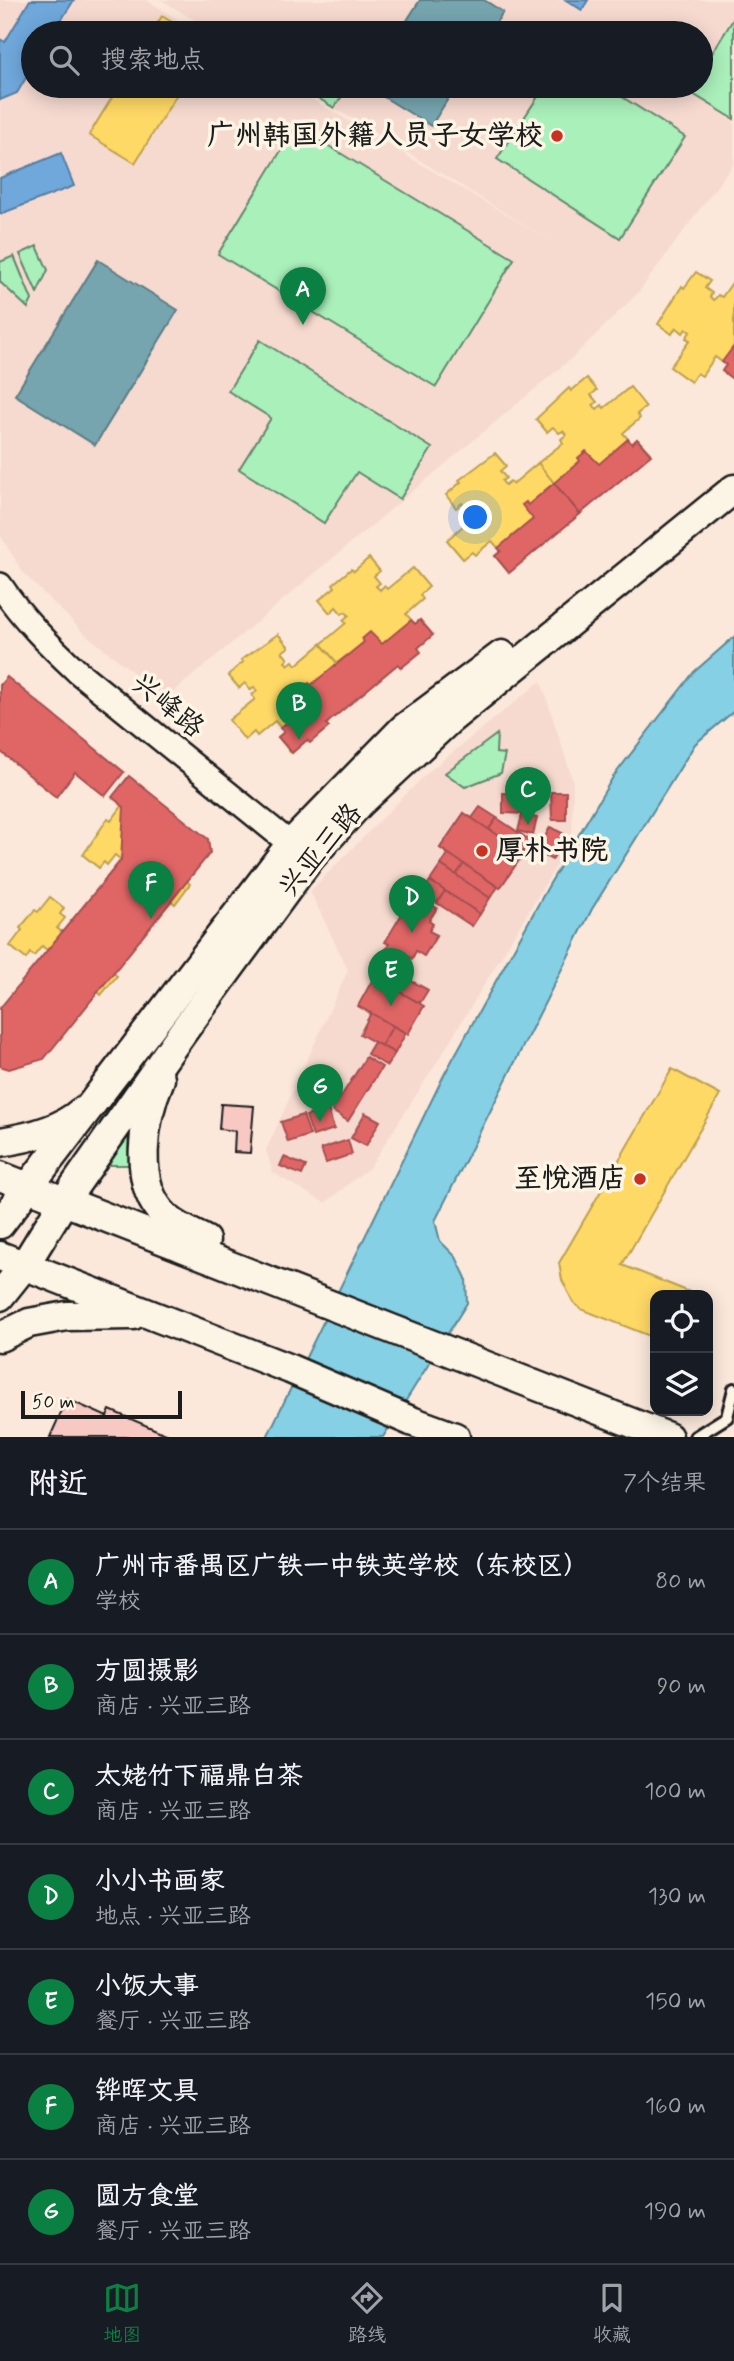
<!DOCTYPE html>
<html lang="zh">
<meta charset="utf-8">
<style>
:root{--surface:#171b24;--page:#242831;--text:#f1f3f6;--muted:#9ea1a6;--line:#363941;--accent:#0b8043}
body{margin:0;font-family:Mynerve,"LXGW WenKai TC",sans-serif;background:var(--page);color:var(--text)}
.controls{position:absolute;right:21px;bottom:21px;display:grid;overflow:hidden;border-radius:14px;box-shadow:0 4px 18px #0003}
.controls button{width:63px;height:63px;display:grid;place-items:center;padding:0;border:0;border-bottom:2px solid var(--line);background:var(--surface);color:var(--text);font:35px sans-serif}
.scale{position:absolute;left:21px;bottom:18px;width:161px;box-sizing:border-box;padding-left:7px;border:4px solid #1c1c1c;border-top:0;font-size:19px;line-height:24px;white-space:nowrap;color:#1c1c1c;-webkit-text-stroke:5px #fcf5e5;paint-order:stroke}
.you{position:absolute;left:476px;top:518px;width:24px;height:24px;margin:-18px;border:5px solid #fff;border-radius:50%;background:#1a73e8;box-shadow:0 0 0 10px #1a73e833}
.badge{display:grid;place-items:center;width:46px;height:46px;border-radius:50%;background:var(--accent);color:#fff;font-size:23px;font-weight:700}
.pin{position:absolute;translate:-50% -58px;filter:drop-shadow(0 2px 4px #0008)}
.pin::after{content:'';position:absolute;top:37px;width:24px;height:21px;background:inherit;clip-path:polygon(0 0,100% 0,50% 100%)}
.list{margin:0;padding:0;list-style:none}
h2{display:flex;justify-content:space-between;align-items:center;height:91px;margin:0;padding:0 28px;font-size:30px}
h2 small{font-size:23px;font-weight:400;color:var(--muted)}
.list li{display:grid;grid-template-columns:46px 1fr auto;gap:21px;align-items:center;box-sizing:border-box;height:105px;padding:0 28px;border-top:2px solid var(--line)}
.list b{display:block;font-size:26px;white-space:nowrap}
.list p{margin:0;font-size:23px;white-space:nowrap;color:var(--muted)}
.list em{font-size:23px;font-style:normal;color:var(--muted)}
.icon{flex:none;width:38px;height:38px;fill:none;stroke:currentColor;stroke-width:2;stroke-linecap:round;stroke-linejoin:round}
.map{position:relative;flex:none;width:734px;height:1437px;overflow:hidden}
.search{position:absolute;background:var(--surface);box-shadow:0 4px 18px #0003;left:21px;right:21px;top:21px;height:77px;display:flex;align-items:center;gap:18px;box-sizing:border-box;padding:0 24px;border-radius:38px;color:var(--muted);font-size:26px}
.sheet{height:826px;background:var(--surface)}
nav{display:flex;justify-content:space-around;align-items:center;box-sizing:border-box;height:98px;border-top:2px solid var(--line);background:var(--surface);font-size:19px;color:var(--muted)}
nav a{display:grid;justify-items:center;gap:4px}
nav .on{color:var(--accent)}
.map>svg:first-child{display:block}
.built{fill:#f6dad0}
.green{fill:#aaf0bb;stroke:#63866c;stroke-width:2}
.water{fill:#85d0e5;stroke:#5b8895;stroke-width:2}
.homes{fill:#ffd966;stroke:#bba050;stroke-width:2}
.shops{fill:#e06666;stroke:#a55050;stroke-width:2}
.schools{fill:#6fa8dc;stroke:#567ea2;stroke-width:2}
.public{fill:#76a5af;stroke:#5b7c83;stroke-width:2}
.building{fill:#f8c8c3;stroke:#1c1c1c;stroke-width:2}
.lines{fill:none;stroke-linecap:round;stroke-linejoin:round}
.service-casing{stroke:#1c1c1c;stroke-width:16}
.minor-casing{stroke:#1c1c1c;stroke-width:28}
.tertiary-casing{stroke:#1c1c1c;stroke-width:33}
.service{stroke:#fcf5e5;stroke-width:10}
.minor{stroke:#fcf5e5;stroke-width:23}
.tertiary{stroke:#fcf5e5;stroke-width:28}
.poi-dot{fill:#c8321e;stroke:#fcf5e5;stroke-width:2.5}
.labels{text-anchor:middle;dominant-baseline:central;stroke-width:7;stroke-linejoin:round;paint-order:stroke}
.poi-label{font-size:28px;font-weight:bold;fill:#1c1c1c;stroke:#fcf5e5;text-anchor:end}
.street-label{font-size:28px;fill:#1c1c1c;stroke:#fcf5e5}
</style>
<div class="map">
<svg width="734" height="1437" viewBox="0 0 734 1437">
<rect width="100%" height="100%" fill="#fbe8db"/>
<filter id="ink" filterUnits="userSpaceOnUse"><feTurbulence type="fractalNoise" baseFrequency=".0143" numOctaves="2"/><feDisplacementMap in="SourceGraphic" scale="14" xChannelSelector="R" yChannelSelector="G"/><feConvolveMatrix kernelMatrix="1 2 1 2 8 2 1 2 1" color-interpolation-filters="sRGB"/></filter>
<g filter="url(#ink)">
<g class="built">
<polygon points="0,0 146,0 201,33 33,33 33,86 290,86 552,242 299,86 701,86 701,33 216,33 161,0 734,0 734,163 638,293 573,357 166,698 85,634 24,574 0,535"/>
<polygon points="541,681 573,781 572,840 441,1056 370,1167 325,1203 273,1173 266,1150 348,970 310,891 428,772"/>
</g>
<g class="green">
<polygon points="734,18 734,119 688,91 692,86 701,86 701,71"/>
<polygon points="299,86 349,86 334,108"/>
<polygon points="545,86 605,86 685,137 620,238 497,159"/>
<polygon points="296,126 514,259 436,387 218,254"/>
<polygon points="37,246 48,270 37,293 20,254"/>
<polygon points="14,256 32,300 28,308 0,282 0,262"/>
<polygon points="260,340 432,448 400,499 357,472 324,523 239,469 271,418 228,391"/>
<polygon points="497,734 496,753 505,754 501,773 465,787 445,773"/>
<polygon points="128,1134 132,1165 106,1165"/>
</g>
<polygon class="water" points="734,637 734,711 695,744 592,909 435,1221 440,1241 456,1257 466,1278 467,1303 383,1437 267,1437 444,1075 549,885 613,777 694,672"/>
<g class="homes">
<polygon points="162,16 190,33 151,33"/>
<polygon points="119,86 182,86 135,163 89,135"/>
<polygon points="696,272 710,281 705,288 712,293 710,297 714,300 718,295 722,297 734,280 734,380 722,371 726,365 715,357 702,376 697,373 691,382 670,367 690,340 686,338 690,332 686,329 683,333 676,327 672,334 658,324 682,286 684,288"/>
<polygon points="587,378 597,390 591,395 597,402 593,405 597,409 602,405 604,408 630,387 646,407 637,414 640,418 623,433 632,444 637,439 650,453 599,496 587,481 593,476 583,465 566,479 563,475 554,483 538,463 563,443 561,439 566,435 563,431 559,433 553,427 547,432 536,419 569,388 571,391"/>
<polygon points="495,453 506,466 500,471 506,478 502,481 505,485 510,481 513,484 538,463 554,483 545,490 549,494 531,508 540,519 546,514 558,529 524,561 522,559 508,571 495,556 501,551 492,541 475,555 472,552 463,559 447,540 472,518 469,515 475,510 471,506 468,509 462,503 456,508 446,495 461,482 459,480"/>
<polygon points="369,558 380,571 374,576 380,583 376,586 380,590 384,586 387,589 413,568 429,587 420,595 423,599 406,614 415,624 420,620 432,634 382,676 370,661 375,656 366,645 349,660 346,656 337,663 321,644 346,623 343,620 349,615 345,612 342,614 336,607 330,613 319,600 335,587 333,584 351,569 354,571"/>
<polygon points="278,634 289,647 282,652 288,659 285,662 288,665 293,661 296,665 321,644 337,663 328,671 331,674 314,689 323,699 328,695 341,710 326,722 328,723 290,752 278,737 284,732 275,721 257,736 254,732 245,740 229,720 255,699 252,695 257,691 254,687 250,690 245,683 239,688 228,675 243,662 241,660"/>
<polygon points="123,805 138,818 134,823 138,827 130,837 136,842 164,806 184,821 178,829 182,832 167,851 164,848 156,857 166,865 174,855 179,858 183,853 198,865 186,880 190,884 175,904 170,900 158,916 143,904 147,898 143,894 150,885 137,874 130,883 136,888 122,906 119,903 112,912 92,896 121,860 115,855 107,865 104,862 99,868 83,855 108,818 111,821"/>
<polygon points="92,896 112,912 105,921 108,924 94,941 88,936 80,946 93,957 101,947 105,950 110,944 125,956 112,972 117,976 101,995 97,991 84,1007 69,995 74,989 69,985 77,976 67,967 60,976 64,979 49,997 46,994 38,1003 19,987 48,951 42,946 34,956 30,953 26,959 10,946 22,930 20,928 35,910 38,912 50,897 64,908 60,914 65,918 57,928 63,933"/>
<polygon points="672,1069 720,1095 622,1265 697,1295 655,1295 655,1338 581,1309 573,1302 562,1280 559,1263"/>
</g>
<g class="shops">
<polygon points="734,346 734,380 722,371 726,365 722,362"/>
<polygon points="628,439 632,444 637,439 651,455 580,514 554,483 580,461 578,458 586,451 599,464"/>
<polygon points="554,483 580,514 509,573 495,556 501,551 498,548 533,519 522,505 526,502 528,505"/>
<polygon points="411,620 415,624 420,620 433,635 418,648 421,652 401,668 398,664 326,724 329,727 310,743 307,740 292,753 278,737 284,732 280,728 316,699 305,686 309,683 311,685 364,642 362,639 370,632 382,644"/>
<polygon points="7,677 124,772 105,796 75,772 56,797 0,751 0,685"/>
<polygon points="129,776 208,839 210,853 44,1059 9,1069 0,1066 0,1008 121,860 124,807 112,797"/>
<polygon points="551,792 566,792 566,820 552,820"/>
<polygon points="503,793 529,794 528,814 503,813"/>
<polygon points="480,807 497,818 489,829 491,831 468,867 464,864 456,875 441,865 448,854 440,848 464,813 472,818"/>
<polygon points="464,813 524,853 500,888 440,848"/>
<polygon points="522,815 537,818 533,835 518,831"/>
<polygon points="497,818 531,841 523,852 489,829"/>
<polygon points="550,827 566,835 552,860 537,852"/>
<polygon points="464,864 498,887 490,898 456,875"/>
<polygon points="441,865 490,898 480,914 430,881"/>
<polygon points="430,881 445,891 437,903 422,893"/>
<polygon points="445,891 480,914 472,926 437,903"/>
<polygon points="418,897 437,908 429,921 433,924 429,931 437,935 424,956 416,951 412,959 408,956 401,969 381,957 389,944 385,942 406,907 411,910"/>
<polygon points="381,964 393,971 385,984 374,977"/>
<polygon points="393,971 428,990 420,1003 385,984"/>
<polygon points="374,977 424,1006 408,1034 358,1006"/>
<polygon points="371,1013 393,1026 381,1046 360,1034"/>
<polygon points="393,1026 406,1033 395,1053 381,1046"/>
<polygon points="374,1042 395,1053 387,1066 367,1054"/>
<polygon points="366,1057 382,1067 348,1121 332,1111"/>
<polygon points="328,1109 334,1129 313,1136 306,1116"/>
<polygon points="365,1113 380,1121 366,1146 351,1138"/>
<polygon points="303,1115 310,1135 288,1142 281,1122"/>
<polygon points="348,1140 352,1154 326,1163 321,1149"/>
<polygon points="284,1157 306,1166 302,1175 280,1166"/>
</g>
<g class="schools">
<polygon points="30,0 74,0 53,33 33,33 33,66 17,93 0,100 0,39 5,42"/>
<polygon points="566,0 588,0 582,10"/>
<polygon points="61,153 74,186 0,214 0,178"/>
</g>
<g class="public">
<polygon points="420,0 484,0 503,12 489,33 399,33"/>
<polygon points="366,86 456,86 431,126"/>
<polygon points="98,260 178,310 95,445 15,395"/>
</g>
<g class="building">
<polygon points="221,1104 254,1106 250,1153 234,1152 235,1131 219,1129"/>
<polygon points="67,1399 107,1417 110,1410 173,1437 50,1437"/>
</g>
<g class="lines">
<defs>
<polyline id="service" points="695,1437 727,1417 734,1389"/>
<path id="minor" d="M0 585C22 618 49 645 78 672L303 854"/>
<g id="tertiary">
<path d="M160 1079C143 1119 131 1186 167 1218 178 1228 192 1233 205 1240"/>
<path d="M0 1142C27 1138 60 1131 81 1112"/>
<polyline points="0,1176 668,1437"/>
<polyline points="0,1224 290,845 403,729 502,655"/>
<polyline points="0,1256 290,1369 411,1421 455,1437"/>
<polyline points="0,1296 24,1266 64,1201 182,1033 310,858 360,803 448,721 734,489"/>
<polyline points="0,1337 29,1323 67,1316 133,1315"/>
</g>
</defs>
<use href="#service" class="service-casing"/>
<use href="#minor" class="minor-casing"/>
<use href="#tertiary" class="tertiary-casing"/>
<use href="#service" class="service"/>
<use href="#minor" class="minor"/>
<use href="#tertiary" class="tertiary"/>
</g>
</g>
<g class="poi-dot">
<circle cx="557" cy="136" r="7"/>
<circle cx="482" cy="851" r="7"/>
<circle cx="640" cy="1179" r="7"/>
</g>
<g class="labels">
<g class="poi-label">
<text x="543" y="136">广州韩国外籍人员子女学校</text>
<text x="496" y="851" text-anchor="start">厚朴书院</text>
<text x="626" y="1179">至悦酒店</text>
</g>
<g class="street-label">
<text transform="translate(167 706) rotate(39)">兴峰路</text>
<text transform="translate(321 851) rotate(-50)">兴亚三路</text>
</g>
</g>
</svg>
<div class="controls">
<button><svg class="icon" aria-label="locate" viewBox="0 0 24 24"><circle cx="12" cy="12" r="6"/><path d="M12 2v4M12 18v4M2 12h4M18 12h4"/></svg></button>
<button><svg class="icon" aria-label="layers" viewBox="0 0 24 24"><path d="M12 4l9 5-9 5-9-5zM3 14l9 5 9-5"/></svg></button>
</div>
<div class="scale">50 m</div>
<div class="you"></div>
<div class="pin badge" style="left:303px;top:325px">A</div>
<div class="pin badge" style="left:299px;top:740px">B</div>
<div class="pin badge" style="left:528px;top:825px">C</div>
<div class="pin badge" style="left:412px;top:933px">D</div>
<div class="pin badge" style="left:391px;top:1006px">E</div>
<div class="pin badge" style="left:151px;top:919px">F</div>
<div class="pin badge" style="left:320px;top:1122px">G</div>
<div class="search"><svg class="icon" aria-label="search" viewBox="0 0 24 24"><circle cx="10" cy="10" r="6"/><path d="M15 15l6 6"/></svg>搜索地点</div>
</div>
<section class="sheet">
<h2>附近<small>7个结果</small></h2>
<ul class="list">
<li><span class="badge">A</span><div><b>广州市番禺区广铁一中铁英学校（东校区）</b><p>学校</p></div><em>80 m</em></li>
<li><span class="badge">B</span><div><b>方圆摄影</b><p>商店 · 兴亚三路</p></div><em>90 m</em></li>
<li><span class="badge">C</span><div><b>太姥竹下福鼎白茶</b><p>商店 · 兴亚三路</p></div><em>100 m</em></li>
<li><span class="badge">D</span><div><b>小小书画家</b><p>地点 · 兴亚三路</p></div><em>130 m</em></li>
<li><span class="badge">E</span><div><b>小饭大事</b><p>餐厅 · 兴亚三路</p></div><em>150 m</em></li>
<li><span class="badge">F</span><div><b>铧晖文具</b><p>商店 · 兴亚三路</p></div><em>160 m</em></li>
<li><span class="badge">G</span><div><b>圆方食堂</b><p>餐厅 · 兴亚三路</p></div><em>190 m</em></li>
</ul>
</section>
<nav>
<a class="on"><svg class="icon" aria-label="map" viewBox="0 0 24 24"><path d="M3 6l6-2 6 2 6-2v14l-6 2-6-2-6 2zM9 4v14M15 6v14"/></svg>地图</a>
<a><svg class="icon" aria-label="directions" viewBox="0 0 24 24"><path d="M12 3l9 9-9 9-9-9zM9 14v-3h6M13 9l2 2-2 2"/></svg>路线</a>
<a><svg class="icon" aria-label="saved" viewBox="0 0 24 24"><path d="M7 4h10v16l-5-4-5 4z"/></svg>收藏</a>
</nav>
